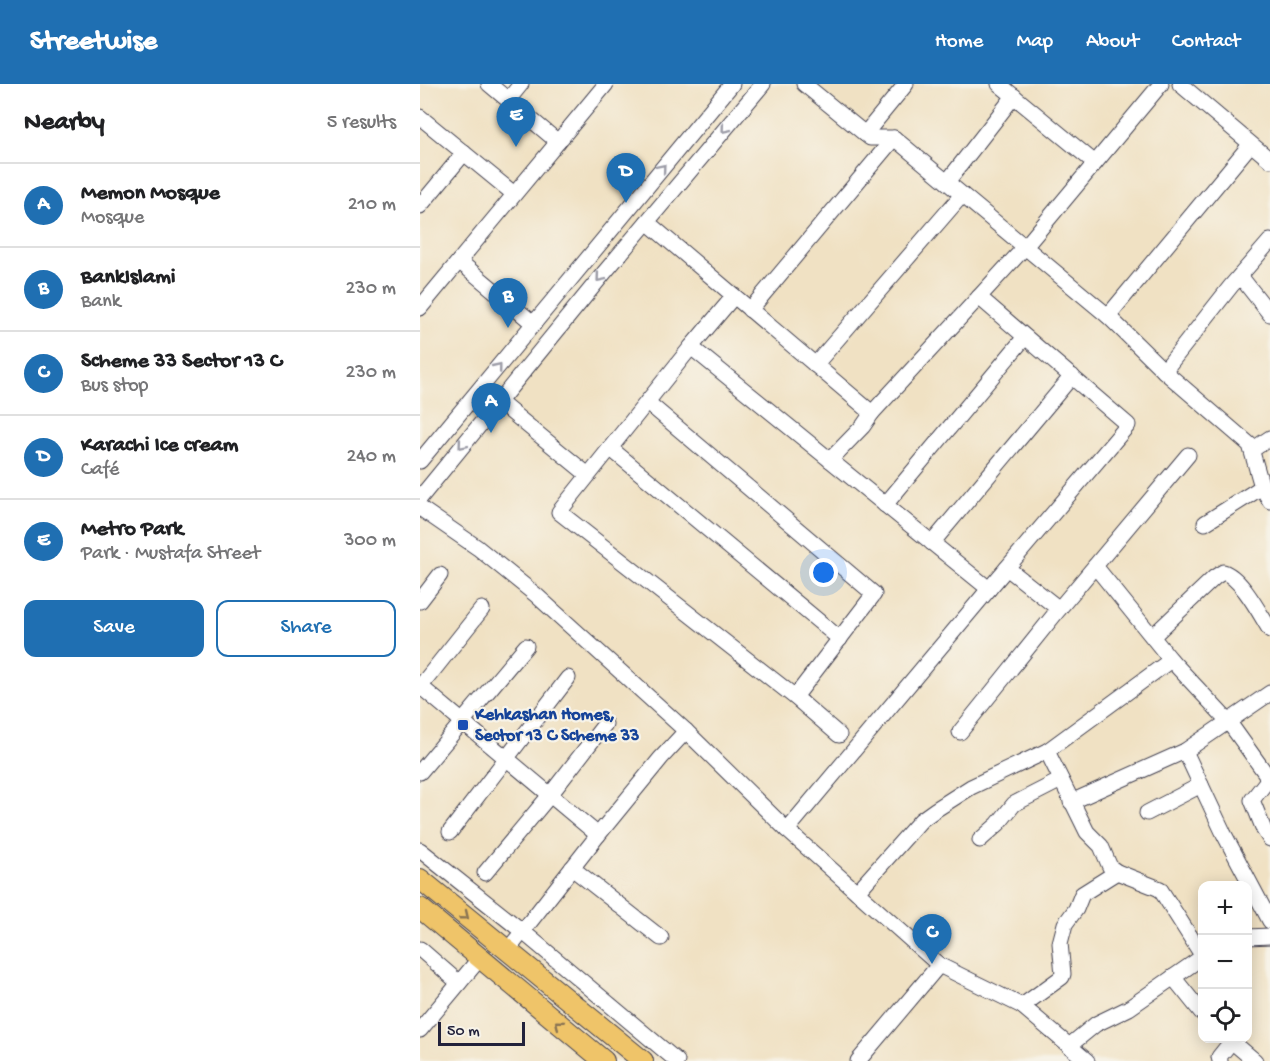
<!DOCTYPE html>
<meta charset="utf-8">
<style>
:root{--surface:#fff;--page:#f6f6f6;--text:#202124;--muted:#757577;--line:#e0e0e0;--accent:#1f6fb2}
body{margin:0;font-family:"Gochi Hand",sans-serif;background:var(--page);color:var(--text)}
.controls{position:absolute;right:18px;bottom:18px;display:grid;overflow:hidden;border-radius:12px;box-shadow:0 3px 15px #0003}
.controls button{width:54px;height:54px;display:grid;place-items:center;padding:0;border:0;border-bottom:2px solid var(--line);background:var(--surface);color:var(--text);font:30px sans-serif}
.scale{position:absolute;left:18px;bottom:15px;width:87px;box-sizing:border-box;padding-left:6px;border:3px solid #22223b;border-top:0;font-size:16px;line-height:21px;white-space:nowrap;color:#22223b;-webkit-text-stroke:4px #f7f3e8;paint-order:stroke}
.you{position:absolute;left:404px;top:489px;width:21px;height:21px;margin:-15px;border:4px solid #fff;border-radius:50%;background:#1a73e8;box-shadow:0 0 0 9px #1a73e833}
.badge{display:grid;place-items:center;width:39px;height:39px;border-radius:50%;background:var(--accent);color:#fff;font-size:20px;font-weight:700}
.pin{position:absolute;translate:-50% -50px;filter:drop-shadow(0 2px 3px #0008)}
.pin::after{content:'';position:absolute;top:32px;width:21px;height:18px;background:inherit;clip-path:polygon(0 0,100% 0,50% 100%)}
.list{margin:0;padding:0;list-style:none}
h2{display:flex;justify-content:space-between;align-items:center;height:78px;margin:0;padding:0 24px;font-size:26px}
h2 small{font-size:20px;font-weight:400;color:var(--muted)}
.list li{display:grid;grid-template-columns:39px 1fr auto;gap:18px;align-items:center;box-sizing:border-box;height:84px;padding:0 24px;border-top:2px solid var(--line)}
.list b{display:block;font-size:22px;white-space:nowrap}
.list p{margin:0;font-size:20px;white-space:nowrap;color:var(--muted)}
.list em{font-size:20px;font-style:normal;color:var(--muted)}
.actions{display:flex;gap:12px;padding:18px 24px}
.actions a{flex:1;padding:14px 0;border:2px solid var(--accent);border-radius:12px;text-align:center;font-size:21px;color:var(--accent)}
.actions .main{background:var(--accent);color:#fff}
.icon{flex:none;width:33px;height:33px;fill:none;stroke:currentColor;stroke-width:2;stroke-linecap:round;stroke-linejoin:round}
.map{position:relative;flex:none;width:850px;height:977px;overflow:hidden}
header{display:flex;align-items:center;gap:36px;box-sizing:border-box;height:84px;padding:0 30px;background:var(--accent);color:#fff}
header strong{font-size:28px}
nav{display:flex;gap:33px;margin-inline-start:auto;font-size:21px}
main{display:flex}
aside{flex:1;background:var(--surface)}
.map>svg:first-child{display:block}
.lines{fill:none;stroke-linecap:round;stroke-linejoin:round}
.minor-casing{stroke:#413f4f;stroke-width:17}
.major-casing{stroke:#413f4f;stroke-width:22}
.minor{stroke:#fff;stroke-width:15}
.major{stroke:#efc469;stroke-width:20}
.oneway{stroke:#9c9ca7}
.oneway2{stroke:#887352}
.transit-dot{fill:#1a4fb4;stroke:#f7f3e8;stroke-width:2}
.labels{text-anchor:middle;dominant-baseline:central;stroke-width:4.5;stroke-linejoin:round;paint-order:stroke}
.transit-label{font-size:18px;font-weight:bold;fill:#164399;stroke:#f7f3e8;text-anchor:start}
</style>
<header>
<strong>Streetwise</strong>
<nav><a>Home</a><a>Map</a><a>About</a><a>Contact</a></nav>
</header>
<main>
<aside>
<h2>Nearby<small>5 results</small></h2>
<ul class="list">
<li><span class="badge">A</span><div><b>Memon Mosque</b><p>Mosque</p></div><em>210 m</em></li>
<li><span class="badge">B</span><div><b>BankIslami</b><p>Bank</p></div><em>230 m</em></li>
<li><span class="badge">C</span><div><b>Scheme 33 Sector 13 C</b><p>Bus stop</p></div><em>230 m</em></li>
<li><span class="badge">D</span><div><b>Karachi Ice cream</b><p>Café</p></div><em>240 m</em></li>
<li><span class="badge">E</span><div><b>Metro Park</b><p>Park · Mustafa Street</p></div><em>300 m</em></li>
</ul>
<div class="actions"><a class="main">Save</a><a>Share</a></div>
</aside>
<div class="map">
<svg width="850" height="977" viewBox="0 0 850 977">
<rect width="100%" height="100%" fill="#f7f3e8"/>
<filter id="ink" filterUnits="userSpaceOnUse"><feTurbulence type="fractalNoise" baseFrequency=".0167" numOctaves="2"/><feDisplacementMap in="SourceGraphic" scale="12" xChannelSelector="R" yChannelSelector="G"/><feConvolveMatrix kernelMatrix="1 2 1 2 8 2 1 2 1" color-interpolation-filters="sRGB"/></filter>
<filter id="wash" filterUnits="userSpaceOnUse"><feTurbulence type="fractalNoise" baseFrequency=".008" numOctaves="4" result="noise"/><feDisplacementMap in="SourceGraphic" scale="24" xChannelSelector="R" yChannelSelector="G"/><feGaussianBlur stdDeviation="1.35" result="paint"/><feColorMatrix in="noise" values="0 0 0 0 0 0 0 0 0 0 0 0 0 0 0 0 0 1.4 0 .05"/><feComposite in="paint" operator="in"/></filter>
<g filter="url(#wash)">
<rect width="100%" height="100%" fill="#f0e1c3"/>
</g>
<g filter="url(#ink)">
<g class="lines">
<defs>
<g id="minor">
<polyline points="69,0 138,58"/>
<polyline points="579,0 675,79"/>
<polyline points="741,0 605,163 688,232 744,287 811,202 850,157"/>
<polyline points="760,0 850,76"/>
<polyline points="88,16 101,0"/>
<polyline points="0,33 94,110"/>
<polyline points="445,50 486,0"/>
<polyline points="527,98 594,12"/>
<polyline points="0,122 44,69"/>
<polyline points="227,138 452,329 443,342 410,376 569,505 708,341 559,213 605,163 474,54 450,54 384,0"/>
<polyline points="39,177 114,240"/>
<polyline points="820,192 850,230"/>
<polyline points="314,212 271,263 410,376"/>
<polyline points="0,224 186,0"/>
<polyline points="330,226 474,54"/>
<polyline points="688,232 830,61"/>
<polyline points="271,263 139,428 375,613 419,651"/>
<polyline points="395,281 542,111"/>
<polyline points="744,287 830,361 842,403 850,417"/>
<polyline points="78,317 168,391"/>
<polyline points="227,318 454,510 375,613"/>
<polyline points="452,329 559,213"/>
<polyline points="190,364 420,555"/>
<polyline points="832,366 850,354"/>
<polyline points="0,377 312,0"/>
<polyline points="0,414 184,189 343,0"/>
<polyline points="465,421 605,253"/>
<polyline points="0,424 58,464 116,511 266,647"/>
<polyline points="785,439 842,403"/>
<polyline points="512,459 652,292"/>
<polyline points="675,482 751,576 808,637 846,690 847,697 832,716 844,746 850,755"/>
<polyline points="587,484 639,525"/>
<polyline points="0,517 20,491"/>
<path d="M733 552 795 493 803 488C821 493 840 530 850 546"/>
<polyline points="0,602 178,751 88,866"/>
<polyline points="0,603 62,525"/>
<polyline points="540,648 639,525 768,371"/>
<polyline points="627,667 667,748 681,762 690,783 697,788 740,805 782,871 778,876 709,924 676,940 649,962"/>
<polyline points="765,667 804,750 850,837"/>
<polyline points="0,688 106,562"/>
<polyline points="651,718 765,667 850,609"/>
<polyline points="727,729 781,701"/>
<polyline points="367,746 519,881 438,977"/>
<polyline points="30,748 148,594"/>
<polyline points="178,751 241,674 266,647 367,746 569,505"/>
<polyline points="560,756 578,740 594,720 641,696"/>
<polyline points="0,766 102,847 257,977"/>
<polyline points="152,784 241,854"/>
<polyline points="65,789 130,711 185,640"/>
<polyline points="437,808 501,736 515,726 551,703 627,667 751,576"/>
<polyline points="828,853 850,852"/>
<polyline points="0,865 39,899"/>
<polyline points="519,881 602,922 667,977"/>
<polyline points="753,893 782,929"/>
<polyline points="602,922 642,893 643,890 640,859 645,840 656,825 662,810 697,788"/>
<polyline points="0,946 60,874"/>
<polyline points="808,954 835,977"/>
<polyline points="800,977 799,973 811,958"/>
</g>
<g id="major">
<polyline points="0,795 223,977"/>
<polyline points="0,824 184,977"/>
</g>
</defs>
<use href="#minor" class="minor-casing"/>
<use href="#major" class="major-casing"/>
<use href="#minor" class="minor"/>
<use href="#major" class="major"/>
</g>
<defs><path id="oneway-chevron" d="M-2-3.5L2.5 0L-2 3.5" fill="none" stroke-width="1.6" stroke-linecap="round" stroke-linejoin="round" transform="scale(1.5)"/></defs>
<g class="oneway">
<use href="#oneway-chevron" transform="translate(305 45) rotate(130)"/>
<use href="#oneway-chevron" transform="translate(242 84) rotate(-50)"/>
<use href="#oneway-chevron" transform="translate(180 194) rotate(130)"/>
<use href="#oneway-chevron" transform="translate(78 283) rotate(-51)"/>
<use href="#oneway-chevron" transform="translate(42 361) rotate(130)"/>
</g>
<g class="oneway2">
<use href="#oneway-chevron" transform="translate(45 832) rotate(39)"/>
<use href="#oneway-chevron" transform="translate(139 940) rotate(-140)"/>
</g>
</g>
<rect class="transit-dot" x="37" y="635" width="12" height="12" rx="3"/>
<g class="labels">
<g class="transit-label">
<text x="55" y="631">Kehkashan Homes,<tspan x="55" dy="21">Sector 13 C Scheme 33</tspan></text>
</g>
</g>
</svg>
<div class="controls">
<button>+</button>
<button>−</button>
<button><svg class="icon" aria-label="locate" viewBox="0 0 24 24"><circle cx="12" cy="12" r="6"/><path d="M12 2v4M12 18v4M2 12h4M18 12h4"/></svg></button>
</div>
<div class="scale">50 m</div>
<div class="you"></div>
<div class="pin badge" style="left:71px;top:349px">A</div>
<div class="pin badge" style="left:88px;top:244px">B</div>
<div class="pin badge" style="left:512px;top:880px">C</div>
<div class="pin badge" style="left:206px;top:119px">D</div>
<div class="pin badge" style="left:96px;top:63px">E</div>
</div>
</main>
